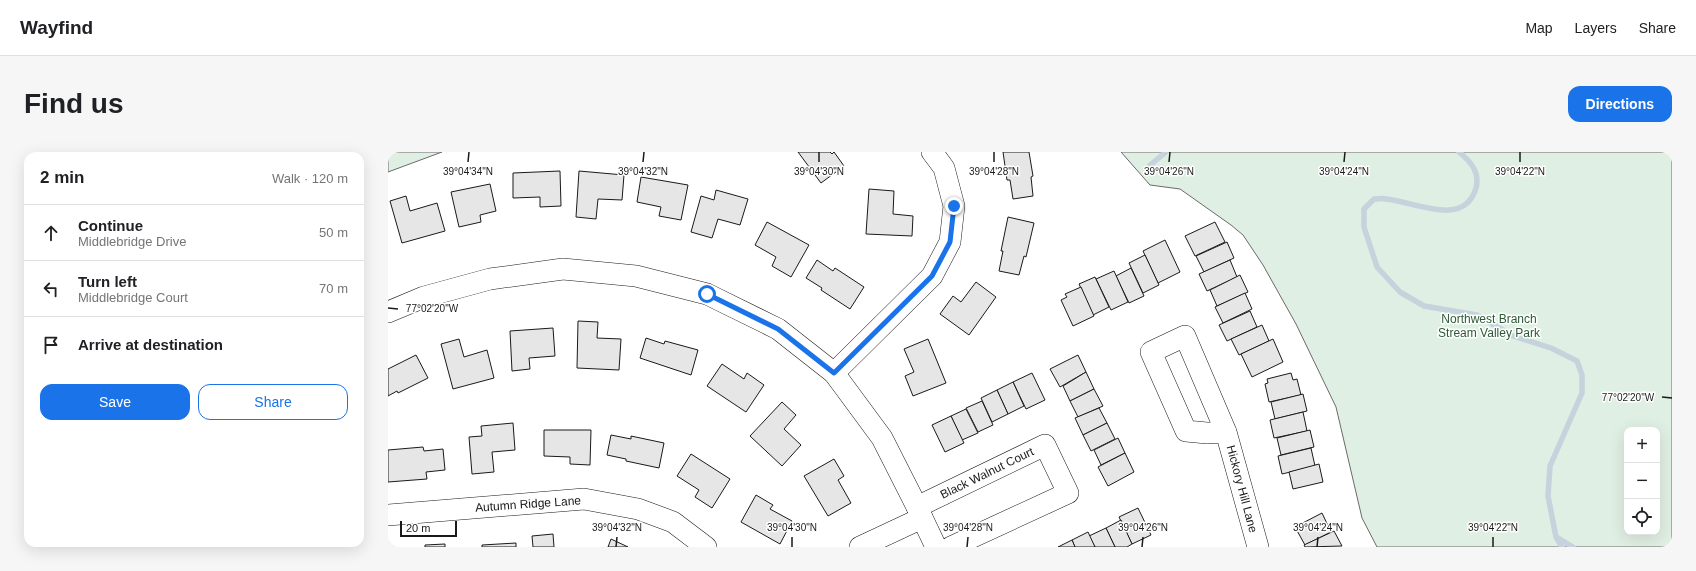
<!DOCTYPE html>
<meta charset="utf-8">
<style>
:root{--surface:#fff;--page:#f6f6f6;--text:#202124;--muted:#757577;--line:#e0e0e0;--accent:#1a73e8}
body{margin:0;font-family:Arial,sans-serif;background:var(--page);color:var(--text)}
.controls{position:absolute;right:12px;bottom:12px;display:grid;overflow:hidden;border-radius:8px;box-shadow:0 4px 16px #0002}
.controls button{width:36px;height:36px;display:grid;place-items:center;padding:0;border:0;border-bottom:1px solid var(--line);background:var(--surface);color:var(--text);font:20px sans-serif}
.scale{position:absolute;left:12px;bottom:10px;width:57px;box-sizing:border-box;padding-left:4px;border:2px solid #1a1a1a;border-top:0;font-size:11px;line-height:14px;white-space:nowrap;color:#1a1a1a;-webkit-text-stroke:3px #fff;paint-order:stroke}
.stop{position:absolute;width:12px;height:12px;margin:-9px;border:3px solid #1a73e8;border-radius:50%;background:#fff}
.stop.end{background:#1a73e8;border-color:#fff;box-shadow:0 1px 4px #0008}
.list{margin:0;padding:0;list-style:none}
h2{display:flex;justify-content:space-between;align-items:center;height:52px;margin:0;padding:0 16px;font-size:17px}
h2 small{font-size:13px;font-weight:400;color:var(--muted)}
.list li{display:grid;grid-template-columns:26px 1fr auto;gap:12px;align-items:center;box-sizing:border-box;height:56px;padding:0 16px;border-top:1px solid var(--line)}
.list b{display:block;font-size:15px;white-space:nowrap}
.list p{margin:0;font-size:13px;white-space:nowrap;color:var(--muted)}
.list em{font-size:13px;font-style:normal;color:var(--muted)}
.actions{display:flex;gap:8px;padding:12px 16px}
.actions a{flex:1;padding:9px 0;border:1px solid var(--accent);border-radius:12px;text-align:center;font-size:14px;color:var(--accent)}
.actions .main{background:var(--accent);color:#fff}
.icon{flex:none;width:22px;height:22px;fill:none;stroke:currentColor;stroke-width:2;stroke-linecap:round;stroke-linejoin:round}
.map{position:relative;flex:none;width:1284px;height:395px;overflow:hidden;border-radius:12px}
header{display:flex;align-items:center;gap:24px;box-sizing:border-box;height:56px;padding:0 20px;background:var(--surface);border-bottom:1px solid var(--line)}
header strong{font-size:19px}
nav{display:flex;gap:22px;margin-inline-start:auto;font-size:14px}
.intro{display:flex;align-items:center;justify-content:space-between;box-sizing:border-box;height:96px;padding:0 24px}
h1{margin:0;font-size:28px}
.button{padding:10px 18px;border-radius:12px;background:var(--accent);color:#fff;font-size:14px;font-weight:700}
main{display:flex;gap:24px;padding:0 24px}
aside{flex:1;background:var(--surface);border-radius:12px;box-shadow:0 4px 16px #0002}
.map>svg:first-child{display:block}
.green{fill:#e0efe3;stroke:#6a6a6a;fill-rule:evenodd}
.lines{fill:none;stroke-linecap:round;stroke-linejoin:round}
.stream{stroke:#c6d2dc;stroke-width:5.5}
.building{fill:#e6e6e6;stroke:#1a1a1a}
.minor-casing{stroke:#1a1a1a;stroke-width:22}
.minor{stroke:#fff;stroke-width:21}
.route{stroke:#1a73e8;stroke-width:5}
.ticks{fill:none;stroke:#1a1a1a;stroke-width:1.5}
.labels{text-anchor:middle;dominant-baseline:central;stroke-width:3;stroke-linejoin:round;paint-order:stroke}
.park-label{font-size:12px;fill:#2b5a34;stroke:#fff}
.street-label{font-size:12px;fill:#1a1a1a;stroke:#fff}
.ticks-label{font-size:10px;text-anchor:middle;fill:#1a1a1a;stroke:#fff;stroke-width:3;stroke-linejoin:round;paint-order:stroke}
</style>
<header>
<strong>Wayfind</strong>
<nav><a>Map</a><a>Layers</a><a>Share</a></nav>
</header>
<div class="intro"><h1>Find us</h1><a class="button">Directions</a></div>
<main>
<aside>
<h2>2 min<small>Walk · 120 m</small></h2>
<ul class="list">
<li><svg class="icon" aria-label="ahead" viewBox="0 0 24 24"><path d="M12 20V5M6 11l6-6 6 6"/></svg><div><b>Continue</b><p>Middlebridge Drive</p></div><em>50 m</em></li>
<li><svg class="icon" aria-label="left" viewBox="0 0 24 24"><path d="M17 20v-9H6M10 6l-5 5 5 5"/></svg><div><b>Turn left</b><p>Middlebridge Court</p></div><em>70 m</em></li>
<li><svg class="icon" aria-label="arrive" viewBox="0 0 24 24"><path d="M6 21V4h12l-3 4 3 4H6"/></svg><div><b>Arrive at destination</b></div></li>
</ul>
<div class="actions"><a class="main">Save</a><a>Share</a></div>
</aside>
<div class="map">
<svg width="1284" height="395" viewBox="0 0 1284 395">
<rect width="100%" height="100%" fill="#fff"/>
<g class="green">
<polygon points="0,0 54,0 0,20"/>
<path d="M733 0H1283L1284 2V395H989L974 366 948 255 908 172 875 113 855 83 843 73 792 37 762 33ZM1239 278H1269V380H1239Z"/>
</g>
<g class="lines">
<g class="stream">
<path d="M1071 0C1083 10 1092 20 1088 36 1076 77 1025 49 998 47 994 46 990 47 986 47L976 57V75L989 115 1012 140 1036 154 1089 163 1125 184 1163 196 1189 209 1194 223V241L1162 314 1160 344 1168 385 1174 395"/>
<polyline points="761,14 778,0"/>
<polyline points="1170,386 1185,395"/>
</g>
</g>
<g class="building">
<polygon points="410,0 442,0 444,2 446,0 456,14 433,31"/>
<polygon points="615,0 641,0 645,24 643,25 645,44 625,47 622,28 619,28"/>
<polygon points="172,19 173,54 152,55 152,45 125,46 125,21"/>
<polygon points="191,19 236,23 234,48 210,47 208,67 188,65"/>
<polygon points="253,25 300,33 293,68 271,64 273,55 249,50"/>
<polygon points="102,32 108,59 92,63 93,70 71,75 63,40"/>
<polygon points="481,37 506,39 505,62 525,64 524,84 478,82"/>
<polygon points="328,38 360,47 352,73 330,67 324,86 303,80 313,44 326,48"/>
<polygon points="18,44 22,59 49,51 57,79 14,91 2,49"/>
<polygon points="620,65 646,71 638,105 636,104 631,123 611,119 615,99 613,99"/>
<polygon points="379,70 421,93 403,125 384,114 388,105 367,93"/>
<polygon points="827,70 837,90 807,104 797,84"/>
<polygon points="777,88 792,120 770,131 755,99"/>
<polygon points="839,90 846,106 816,120 808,104"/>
<polygon points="757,103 771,133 755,141 741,111"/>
<polygon points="429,108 445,119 447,116 476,135 462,157 433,138 434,136 418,126"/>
<polygon points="842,108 849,125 819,139 811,122"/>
<polygon points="743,116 756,144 741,151 728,124"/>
<polygon points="726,119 740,150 723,158 708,127"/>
<polygon points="852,123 860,140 829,154 822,138"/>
<polygon points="707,125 721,155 705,163 691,132"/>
<polygon points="588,130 608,145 581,183 552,162 565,144 573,150"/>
<polygon points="693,135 706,164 685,174 673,148 679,145 677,142"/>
<polygon points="857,141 864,157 835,171 827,155"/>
<polygon points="862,159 869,175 839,189 831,173"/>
<polygon points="190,169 210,170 209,186 233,187 231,218 189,216"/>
<polygon points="874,173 881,189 851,203 843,187"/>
<polygon points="165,176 167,204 141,206 142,217 124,219 122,179"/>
<polygon points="258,186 276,192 277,189 310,198 303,223 252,206"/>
<polygon points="71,187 76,205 99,198 106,226 65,237 53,192"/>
<polygon points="540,187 558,231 525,244 517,224 526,220 516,197"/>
<polygon points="885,187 895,210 864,225 853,202"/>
<polygon points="28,203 40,226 10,241 9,239 0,244 0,217"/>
<polygon points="690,203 698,220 672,235 662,217"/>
<polygon points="334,212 356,227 359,221 376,233 358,260 319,234"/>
<polygon points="698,220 706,237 682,249 675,234"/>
<polygon points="644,221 657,248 638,257 625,230"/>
<polygon points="903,221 905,228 909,227 913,243 881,250 877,232 880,231 879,227"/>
<polygon points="625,230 636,254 620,262 609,238"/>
<polygon points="706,237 715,254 690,265 682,249"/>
<polygon points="609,238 620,262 604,270 593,246"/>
<polygon points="915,242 919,259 887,267 883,250"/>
<polygon points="594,249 605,273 590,280 578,256"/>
<polygon points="394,250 408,263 396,277 413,293 394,314 362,284"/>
<polygon points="711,256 719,271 695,283 687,266"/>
<polygon points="578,257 590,281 574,288 563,264"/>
<polygon points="915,260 919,279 886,286 882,268"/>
<polygon points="563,264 576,291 557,300 544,273"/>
<polygon points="125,271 127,298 104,300 106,320 84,322 81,285 94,284 93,274"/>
<polygon points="719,271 727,287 703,299 695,283"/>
<polygon points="156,278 203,278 202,313 182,312 182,305 156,304"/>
<polygon points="922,278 926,295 893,303 889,286"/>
<polygon points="223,283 243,287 243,284 276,291 271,316 238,309 238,307 219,303"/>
<polygon points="730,286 737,301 713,313 706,298"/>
<polygon points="35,295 36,299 55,297 57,318 38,320 39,327 0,330 0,298"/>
<polygon points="923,296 927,314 894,322 890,304"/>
<polygon points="737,301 746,320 720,334 710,315"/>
<polygon points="303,302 342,327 324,356 307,345 311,338 289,324"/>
<polygon points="446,307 456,324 450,328 463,351 440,364 416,324"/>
<polygon points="931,312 935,330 905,337 901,320"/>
<polygon points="368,343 385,353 382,357 404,369 392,392 353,370"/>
<polygon points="750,356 763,383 744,392 731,365"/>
<polygon points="934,361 943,380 917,393 907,375"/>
<polygon points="733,368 744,392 739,395 727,395 718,376"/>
<polygon points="718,376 727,395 707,395 701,384"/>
<polygon points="946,379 954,394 917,395 916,393"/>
<polygon points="700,380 707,395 687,395 684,388"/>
<polygon points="165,382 166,395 145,395 144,384"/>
<polygon points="223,387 240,395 220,395"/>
<polygon points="684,388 687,395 670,395"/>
<polygon points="128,391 128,395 94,395 94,393"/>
<polygon points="57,392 57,395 37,395 37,393"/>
</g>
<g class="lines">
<defs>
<g id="minor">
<polyline points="0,160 36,145 102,127 175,117 248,124 319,142 390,177 446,221 494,286 529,355 548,395"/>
<polyline points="446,221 544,124 562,90 566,54 556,16 544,0"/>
<polyline points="838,280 819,281 798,279 763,200 797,184 838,280 870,395"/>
<polyline points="529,355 657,293 680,341 563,395"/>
<polyline points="0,363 196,347 250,357 285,370 318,395"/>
<polyline points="472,395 534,366"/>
</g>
</defs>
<use href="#minor" class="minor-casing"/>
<use href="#minor" class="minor"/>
</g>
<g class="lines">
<polyline class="route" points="319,142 390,177 446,221 544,124 562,90 566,54"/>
</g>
<path class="ticks" d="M80 10 81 0M255 10 256 0M431 10V0M606 10V0M781 10 782 0M956 10 957 0M1132 10V0M0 156 10 157M1274 245 1284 246M228 395 229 385M404 395V385M579 395 580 385M754 395 755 385M929 395 930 385M1105 395V385"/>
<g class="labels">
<g class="park-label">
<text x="1101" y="167">Northwest Branch<tspan x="1101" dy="14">Stream Valley Park</tspan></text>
</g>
<g class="street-label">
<text transform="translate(599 321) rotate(-26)">Black Walnut Court</text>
<text transform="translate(854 337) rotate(75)">Hickory Hill Lane</text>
<text transform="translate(140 352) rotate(-4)">Autumn Ridge Lane</text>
</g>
</g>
<g class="ticks-label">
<text x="80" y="23">39°04'34"N</text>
<text x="255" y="23">39°04'32"N</text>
<text x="431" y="23">39°04'30"N</text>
<text x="606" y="23">39°04'28"N</text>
<text x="781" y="23">39°04'26"N</text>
<text x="956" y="23">39°04'24"N</text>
<text x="1132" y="23">39°04'22"N</text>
<text x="44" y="160">77°02'20"W</text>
<text x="1240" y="249">77°02'20"W</text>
<text x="229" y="379">39°04'32"N</text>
<text x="404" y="379">39°04'30"N</text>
<text x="580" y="379">39°04'28"N</text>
<text x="755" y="379">39°04'26"N</text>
<text x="930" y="379">39°04'24"N</text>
<text x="1105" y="379">39°04'22"N</text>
</g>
</svg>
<div class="controls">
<button>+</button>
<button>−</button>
<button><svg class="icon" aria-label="locate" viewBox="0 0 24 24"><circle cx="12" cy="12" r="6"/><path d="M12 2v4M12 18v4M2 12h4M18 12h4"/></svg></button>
</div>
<div class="scale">20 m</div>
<div class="stop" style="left:319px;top:142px"></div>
<div class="stop end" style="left:566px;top:54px"></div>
</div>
</main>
